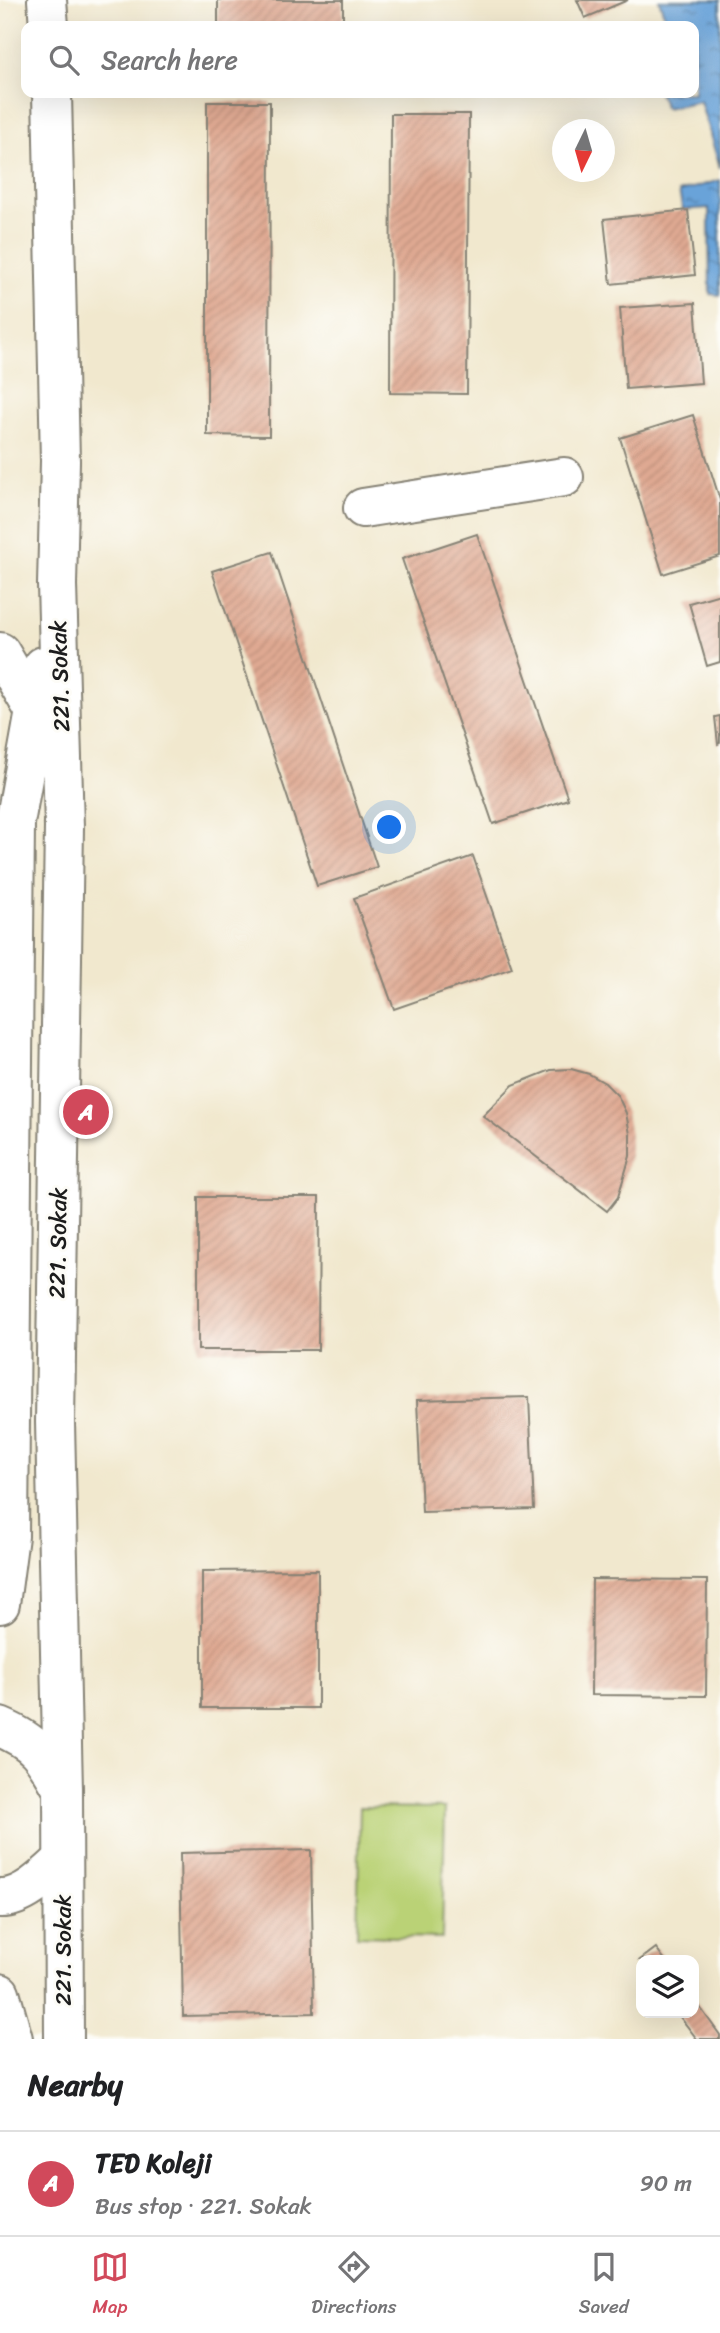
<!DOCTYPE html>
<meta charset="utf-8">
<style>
:root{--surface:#fff;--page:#f2f2f2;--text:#202124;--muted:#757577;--line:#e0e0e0;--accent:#d1495b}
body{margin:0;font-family:Sriracha,sans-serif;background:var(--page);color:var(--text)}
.controls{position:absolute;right:21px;bottom:21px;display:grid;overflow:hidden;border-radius:14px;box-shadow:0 7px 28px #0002}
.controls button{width:63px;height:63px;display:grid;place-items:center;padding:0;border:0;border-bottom:2px solid var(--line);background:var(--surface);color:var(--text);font:35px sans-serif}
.compass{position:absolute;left:552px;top:119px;width:63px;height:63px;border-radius:50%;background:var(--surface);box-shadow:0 7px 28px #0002;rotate:185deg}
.you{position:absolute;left:390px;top:828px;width:24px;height:24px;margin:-18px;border:5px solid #fff;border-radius:50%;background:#1a73e8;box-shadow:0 0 0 10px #1a73e833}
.badge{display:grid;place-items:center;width:46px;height:46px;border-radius:50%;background:var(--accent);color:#fff;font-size:23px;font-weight:700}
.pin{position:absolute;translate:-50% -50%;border:4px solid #fff;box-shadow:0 2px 7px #0006}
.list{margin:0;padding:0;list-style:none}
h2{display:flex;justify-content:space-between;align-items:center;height:91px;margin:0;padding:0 28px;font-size:30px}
h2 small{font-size:23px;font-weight:400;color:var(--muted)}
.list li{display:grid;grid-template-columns:46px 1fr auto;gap:21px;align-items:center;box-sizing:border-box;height:105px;padding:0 28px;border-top:2px solid var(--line)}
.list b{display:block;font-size:26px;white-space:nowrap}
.list p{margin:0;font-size:23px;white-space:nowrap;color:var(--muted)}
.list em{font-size:23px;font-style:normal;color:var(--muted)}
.icon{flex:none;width:38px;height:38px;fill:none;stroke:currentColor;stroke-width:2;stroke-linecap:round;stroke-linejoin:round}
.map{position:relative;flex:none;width:720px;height:2039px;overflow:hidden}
.search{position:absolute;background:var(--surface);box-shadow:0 7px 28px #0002;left:21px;right:21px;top:21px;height:77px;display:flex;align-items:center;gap:18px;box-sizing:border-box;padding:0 24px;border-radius:14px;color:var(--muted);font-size:26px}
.sheet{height:196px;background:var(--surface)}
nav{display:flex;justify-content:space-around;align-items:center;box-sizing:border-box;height:98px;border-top:2px solid var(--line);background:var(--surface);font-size:19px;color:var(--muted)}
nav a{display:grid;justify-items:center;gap:4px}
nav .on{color:var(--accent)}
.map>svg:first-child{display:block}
.green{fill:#bad276;stroke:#6b7749;stroke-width:2}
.water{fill:url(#water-ripples);stroke:#42607a;stroke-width:2}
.building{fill:url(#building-hatch)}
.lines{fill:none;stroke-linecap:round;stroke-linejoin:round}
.minor-casing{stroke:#868275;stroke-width:42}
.minor{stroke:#fff;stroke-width:38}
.labels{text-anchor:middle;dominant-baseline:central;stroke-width:6;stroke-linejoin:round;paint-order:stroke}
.street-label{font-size:23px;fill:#1c1c1c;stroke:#fdfcf7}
</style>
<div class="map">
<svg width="720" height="2039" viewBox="0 0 720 2039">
<defs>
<pattern id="water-ripples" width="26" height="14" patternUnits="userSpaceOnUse" patternTransform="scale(1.75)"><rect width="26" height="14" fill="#69a3d9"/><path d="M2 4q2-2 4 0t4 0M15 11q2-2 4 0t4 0" fill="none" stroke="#5684af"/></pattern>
<pattern id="building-hatch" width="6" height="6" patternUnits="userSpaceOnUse" patternTransform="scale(1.75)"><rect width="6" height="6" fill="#dfa992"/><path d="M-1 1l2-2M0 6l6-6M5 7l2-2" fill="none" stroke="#bf917d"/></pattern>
</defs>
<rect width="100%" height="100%" fill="#fdfcf7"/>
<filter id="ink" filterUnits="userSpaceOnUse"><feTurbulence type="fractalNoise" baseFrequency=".0143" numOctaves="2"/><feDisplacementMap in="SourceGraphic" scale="14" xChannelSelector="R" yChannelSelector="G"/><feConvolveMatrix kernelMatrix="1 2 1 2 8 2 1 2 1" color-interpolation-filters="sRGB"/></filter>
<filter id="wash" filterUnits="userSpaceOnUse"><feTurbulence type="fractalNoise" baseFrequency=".00686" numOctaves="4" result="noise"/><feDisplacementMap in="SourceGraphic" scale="28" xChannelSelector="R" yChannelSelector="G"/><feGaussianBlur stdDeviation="1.57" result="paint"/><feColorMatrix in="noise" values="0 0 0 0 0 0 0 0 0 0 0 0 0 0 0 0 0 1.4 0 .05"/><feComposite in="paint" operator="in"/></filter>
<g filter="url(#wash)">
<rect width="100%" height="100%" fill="#f1e8ce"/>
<polygon class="green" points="360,1807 445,1808 442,1938 357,1936"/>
<g class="water">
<polygon points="659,0 720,0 720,168 700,101 665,108 659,93 694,93 694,26 668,26"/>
<polygon points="720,180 720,295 710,294 709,208 683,210 679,192"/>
</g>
<g id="blocks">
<g class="building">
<rect x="218" y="0" width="125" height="26"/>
<polygon points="577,0 628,0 585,18"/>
<polygon points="207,102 270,102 269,436 207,435"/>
<polygon points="391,114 469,114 467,394 390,393"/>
<polygon points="688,210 695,275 611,284 604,219"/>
<polygon points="695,303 701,383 626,389 620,308"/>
<polygon points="693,415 720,500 720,556 663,574 620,438"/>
<polygon points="477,534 568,799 493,824 402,559"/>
<polygon points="272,552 377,867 317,886 212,571"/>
<polygon points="720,594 720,662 707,666 689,603"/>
<polygon points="720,716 720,743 718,744 715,717"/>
<polygon points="473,856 512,968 394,1009 354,898"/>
<polygon points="571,1069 589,1074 605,1083 618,1096 626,1113 630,1134 630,1156 618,1197 607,1211 483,1116 513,1085 551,1070"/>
<polygon points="198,1197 319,1197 318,1350 198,1350"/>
<polygon points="529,1397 534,1509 422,1512 417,1400"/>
<polygon points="318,1570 318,1708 202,1708 202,1571"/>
<polygon points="592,1579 707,1580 706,1696 591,1695"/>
<polygon points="311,1850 314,2013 183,2016 180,1853"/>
<polygon points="656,1948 665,1960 640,1960"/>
<polygon points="694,1999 720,2035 720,2039 697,2039 677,2013 694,2013"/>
</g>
</g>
</g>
<g filter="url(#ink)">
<use href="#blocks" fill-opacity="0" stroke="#868275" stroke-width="2"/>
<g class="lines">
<defs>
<g id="minor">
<polyline points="47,0 49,26"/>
<polyline points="52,93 60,461 57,585 64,827 55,1422 63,1790 64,2039"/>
<polyline points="363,508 564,477"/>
<polyline points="0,652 40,720"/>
<polyline points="0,1604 9,1536 15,823 43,666"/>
<path d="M0 1727C38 1743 44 1756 63 1790"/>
<path d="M0 1898C23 1899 47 1875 63 1860"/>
<polyline points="0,1993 13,2039"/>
</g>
</defs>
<use href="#minor" class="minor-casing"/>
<use href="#minor" class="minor"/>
</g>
</g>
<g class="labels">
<g class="street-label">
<text transform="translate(60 676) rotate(-92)">221. Sokak</text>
<text transform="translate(58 1243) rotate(-89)">221. Sokak</text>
<text transform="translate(63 1950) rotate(-90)">221. Sokak</text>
</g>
</g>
</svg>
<div class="controls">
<button><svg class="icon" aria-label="layers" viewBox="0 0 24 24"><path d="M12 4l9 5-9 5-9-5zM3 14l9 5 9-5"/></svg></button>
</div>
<svg class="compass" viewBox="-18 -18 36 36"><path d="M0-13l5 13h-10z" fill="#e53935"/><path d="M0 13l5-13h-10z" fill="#757577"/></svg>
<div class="you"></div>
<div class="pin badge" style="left:86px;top:1112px">A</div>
<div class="search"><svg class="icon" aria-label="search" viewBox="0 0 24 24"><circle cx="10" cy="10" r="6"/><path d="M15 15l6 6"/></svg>Search here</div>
</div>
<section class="sheet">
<h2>Nearby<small></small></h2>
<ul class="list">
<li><span class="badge">A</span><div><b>TED Koleji</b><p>Bus stop · 221. Sokak</p></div><em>90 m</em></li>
</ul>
</section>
<nav>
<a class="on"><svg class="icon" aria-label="map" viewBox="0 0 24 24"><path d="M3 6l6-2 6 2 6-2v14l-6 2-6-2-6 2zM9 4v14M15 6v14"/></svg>Map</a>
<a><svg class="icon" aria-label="directions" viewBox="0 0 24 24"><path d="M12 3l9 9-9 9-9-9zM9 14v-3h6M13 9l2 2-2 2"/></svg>Directions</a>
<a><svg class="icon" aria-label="saved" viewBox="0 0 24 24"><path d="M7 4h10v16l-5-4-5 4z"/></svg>Saved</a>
</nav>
